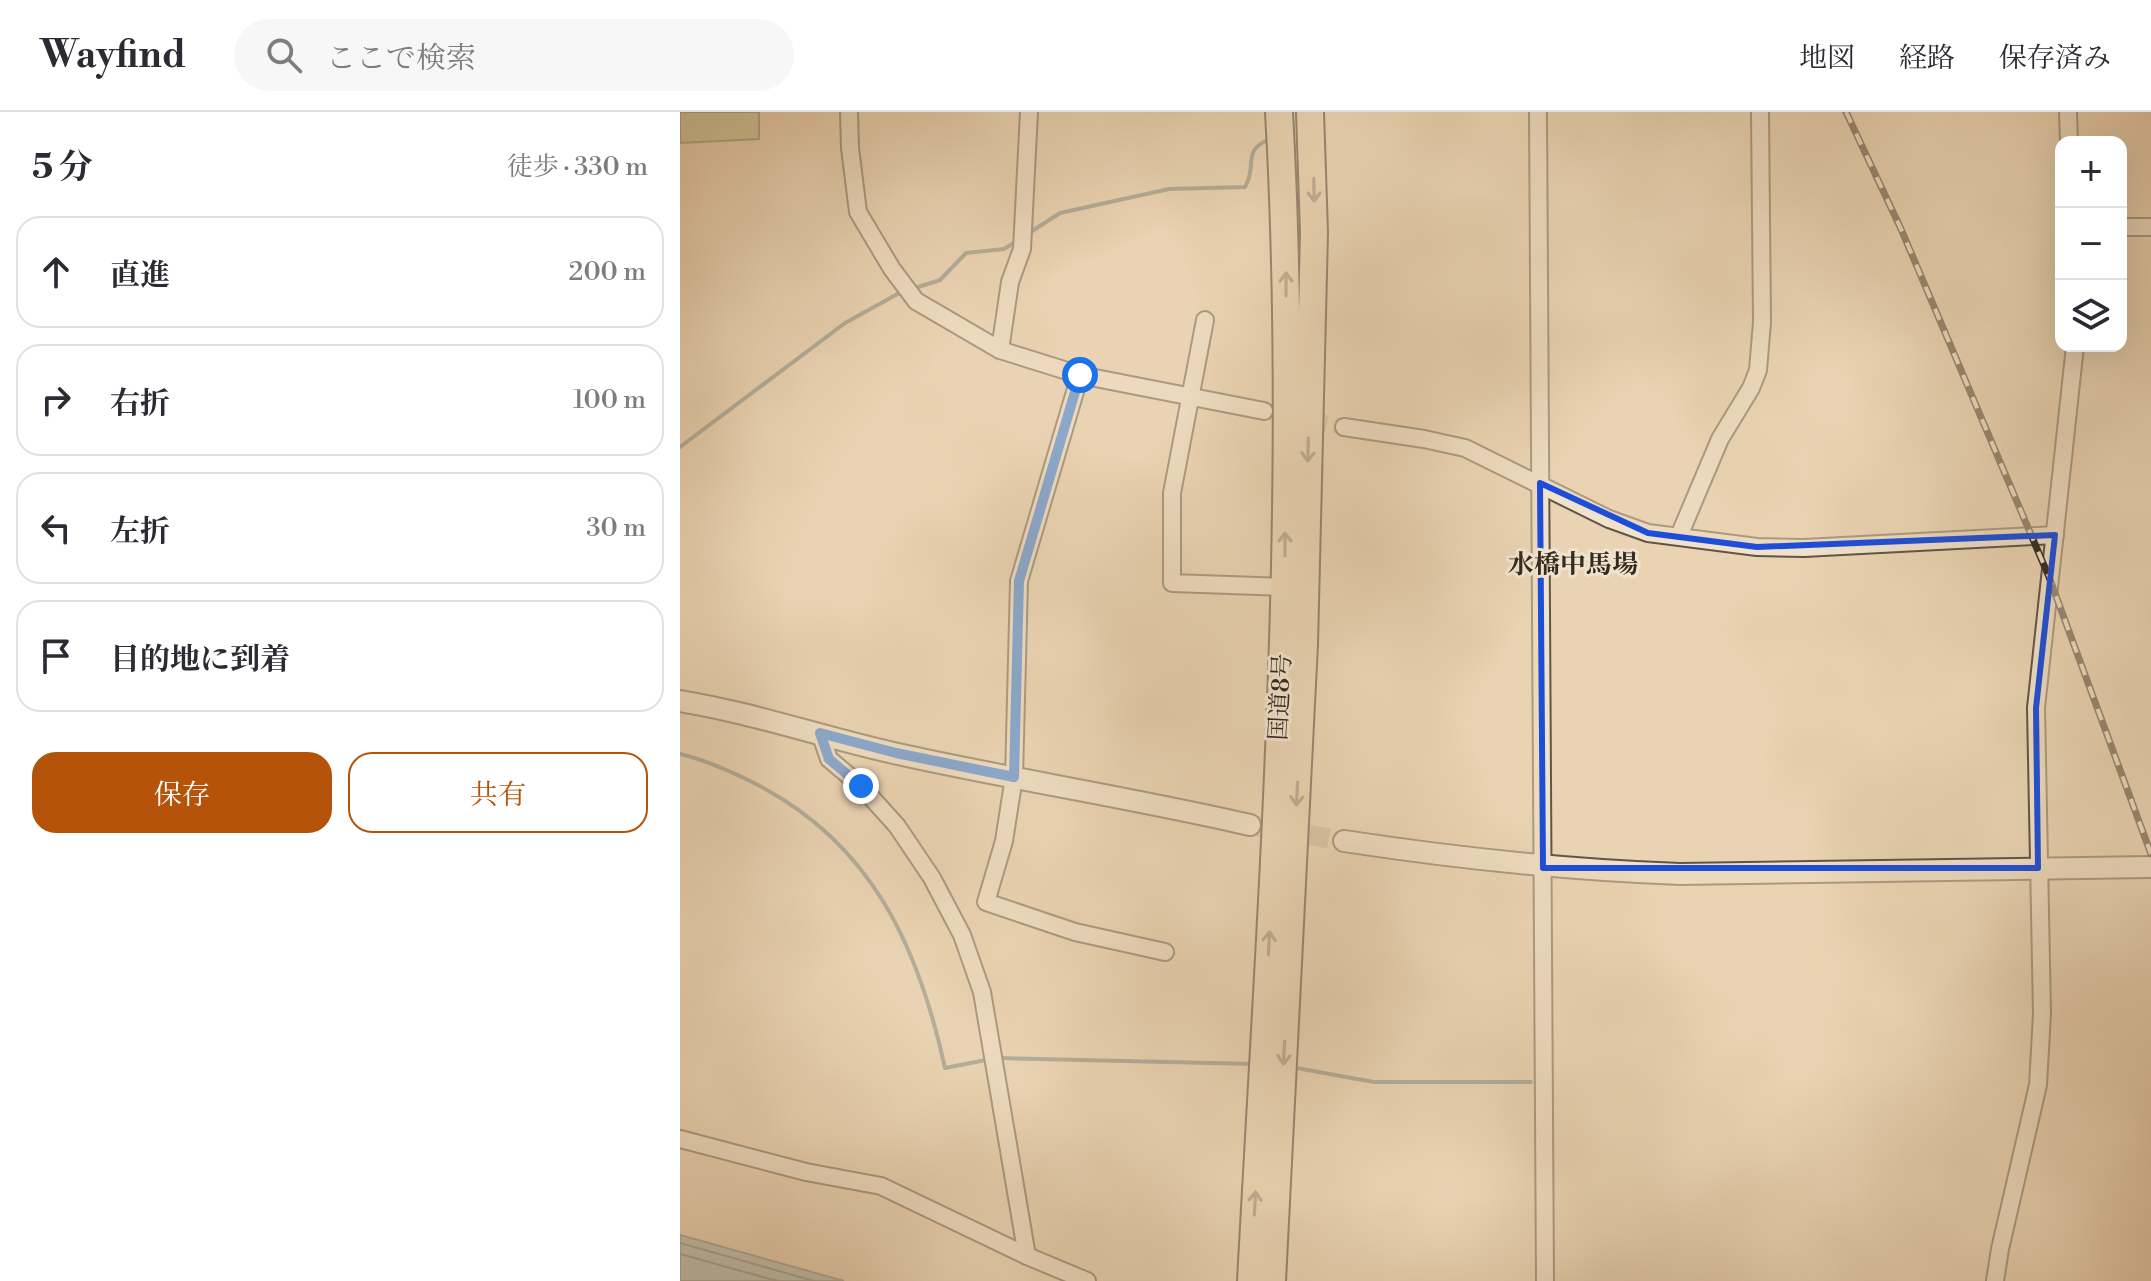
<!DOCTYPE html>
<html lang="ja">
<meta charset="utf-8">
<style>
:root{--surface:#fff;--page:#f7f7f7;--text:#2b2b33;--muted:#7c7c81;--line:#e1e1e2;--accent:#b45309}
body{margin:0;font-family:"Libre Bodoni","Noto Serif JP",serif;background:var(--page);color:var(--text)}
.controls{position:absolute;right:24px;top:24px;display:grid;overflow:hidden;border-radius:16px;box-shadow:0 8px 32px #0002}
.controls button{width:72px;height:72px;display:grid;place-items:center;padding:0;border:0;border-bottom:2px solid var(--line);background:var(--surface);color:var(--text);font:40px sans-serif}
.stop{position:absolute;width:24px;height:24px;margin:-18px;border:6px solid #1a73e8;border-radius:50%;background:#fff}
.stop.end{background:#1a73e8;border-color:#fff;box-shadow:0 2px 8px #0008}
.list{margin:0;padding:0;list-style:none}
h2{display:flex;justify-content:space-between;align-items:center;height:104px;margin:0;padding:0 32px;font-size:34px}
h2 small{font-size:26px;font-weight:400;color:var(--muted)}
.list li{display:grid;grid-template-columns:52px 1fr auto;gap:24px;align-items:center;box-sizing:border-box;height:112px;margin:0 16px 16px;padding:0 16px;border:2px solid var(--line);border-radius:24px}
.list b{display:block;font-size:30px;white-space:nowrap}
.list em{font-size:26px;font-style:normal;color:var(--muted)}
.actions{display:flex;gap:16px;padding:24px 32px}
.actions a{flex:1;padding:18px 0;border:2px solid var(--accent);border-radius:24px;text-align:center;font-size:28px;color:var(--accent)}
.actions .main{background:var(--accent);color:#fff}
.icon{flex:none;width:44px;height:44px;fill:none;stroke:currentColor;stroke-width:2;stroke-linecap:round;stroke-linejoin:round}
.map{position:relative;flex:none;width:1471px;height:1169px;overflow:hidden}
header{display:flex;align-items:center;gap:48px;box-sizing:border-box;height:112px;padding:0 40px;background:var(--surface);border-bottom:2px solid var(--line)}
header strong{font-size:38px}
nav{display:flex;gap:44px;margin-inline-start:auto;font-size:28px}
.search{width:560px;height:72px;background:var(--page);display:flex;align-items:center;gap:20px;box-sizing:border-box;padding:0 28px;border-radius:44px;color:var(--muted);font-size:30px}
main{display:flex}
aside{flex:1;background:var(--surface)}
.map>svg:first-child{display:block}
.green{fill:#bdba88;stroke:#787254;stroke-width:2}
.water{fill:#9cb5b7;stroke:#727e7b;stroke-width:2}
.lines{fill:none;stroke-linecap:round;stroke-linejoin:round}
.shore{stroke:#68706c;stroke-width:2}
.stream{stroke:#727e7b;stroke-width:4}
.minor-tunnel{stroke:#c5b195;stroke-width:16;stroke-dasharray:16 8;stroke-linecap:butt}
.tertiary-tunnel{stroke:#c5b195;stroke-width:20;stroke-dasharray:20 10;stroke-linecap:butt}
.minor-casing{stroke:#615544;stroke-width:20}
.tertiary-casing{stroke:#615544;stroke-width:24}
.trunk-casing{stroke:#332b20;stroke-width:30}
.minor{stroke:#f1e2cd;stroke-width:16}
.tertiary{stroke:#f1e2cd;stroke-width:20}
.trunk{stroke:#ead3b2;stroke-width:26}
.rail-casing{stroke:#332b20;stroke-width:7}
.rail{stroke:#f1e2cd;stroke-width:4;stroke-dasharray:12;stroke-linecap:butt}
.oneway{stroke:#8e7f69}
.route{stroke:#1a73e8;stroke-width:10}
.marked{fill:none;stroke:#1d4ed8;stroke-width:6;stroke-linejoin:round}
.labels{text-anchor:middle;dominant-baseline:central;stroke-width:6;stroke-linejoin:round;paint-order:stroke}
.street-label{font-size:24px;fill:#332b20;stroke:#f1e2cd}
.neighbourhood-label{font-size:26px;font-weight:bold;fill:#332b20;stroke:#f1e2cd}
</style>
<header>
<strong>Wayfind</strong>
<div class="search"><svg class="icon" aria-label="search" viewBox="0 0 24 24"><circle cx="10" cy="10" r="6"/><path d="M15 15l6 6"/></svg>ここで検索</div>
<nav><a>地図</a><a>経路</a><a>保存済み</a></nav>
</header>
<main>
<aside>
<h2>5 分<small>徒歩 · 330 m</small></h2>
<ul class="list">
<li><svg class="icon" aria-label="ahead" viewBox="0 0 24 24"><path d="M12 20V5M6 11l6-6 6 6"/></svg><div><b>直進</b></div><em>200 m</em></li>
<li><svg class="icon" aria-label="right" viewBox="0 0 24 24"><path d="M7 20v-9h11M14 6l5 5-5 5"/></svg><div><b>右折</b></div><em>100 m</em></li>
<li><svg class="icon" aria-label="left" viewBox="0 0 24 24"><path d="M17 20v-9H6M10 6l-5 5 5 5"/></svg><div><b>左折</b></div><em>30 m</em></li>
<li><svg class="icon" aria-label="arrive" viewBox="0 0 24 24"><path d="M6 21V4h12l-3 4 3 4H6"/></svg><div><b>目的地に到着</b></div></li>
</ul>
<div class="actions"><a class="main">保存</a><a>共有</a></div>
</aside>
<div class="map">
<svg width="1471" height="1169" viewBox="0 0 1471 1169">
<rect width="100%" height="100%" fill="#ead3b2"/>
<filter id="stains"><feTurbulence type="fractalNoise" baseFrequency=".0025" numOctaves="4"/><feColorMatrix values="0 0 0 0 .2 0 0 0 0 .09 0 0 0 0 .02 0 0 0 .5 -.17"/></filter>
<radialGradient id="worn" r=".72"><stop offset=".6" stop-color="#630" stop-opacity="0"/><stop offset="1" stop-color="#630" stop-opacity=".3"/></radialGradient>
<polygon class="green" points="0,0 79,0 79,27 0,31"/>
<polygon class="water" points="0,1123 164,1169 0,1169"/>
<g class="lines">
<g class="shore">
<polyline points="0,1131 134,1169"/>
<polyline points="0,1142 97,1169"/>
</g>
<g class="stream">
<path d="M349 121 380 101 489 77 565 75C578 53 561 40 589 27"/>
<polyline points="232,177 260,168 286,141 324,137 339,128"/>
<polyline points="0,335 165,211 223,179"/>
<path d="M0 642C26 648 50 659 74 671 191 730 238 833 265 956L311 947"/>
<polyline points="320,946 574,952"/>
<polyline points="611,955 694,970 851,970"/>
</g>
<polyline class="minor-tunnel" points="584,299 664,315"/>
<polyline class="tertiary-tunnel" points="570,713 664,729"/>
<defs>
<g id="minor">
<polyline points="169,0 170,36 178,100 212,157 236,189 320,238 400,263 584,299"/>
<polyline points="858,0 865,1169"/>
<polyline points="1388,0 1389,30"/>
<polyline points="1441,115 1471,115"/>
<polyline points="525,208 492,381 492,471 604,475"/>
<polyline points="320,238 330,170 342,137 349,0"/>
<polyline points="400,263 339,469 334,665 324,729 306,790 395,820 485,840"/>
<polyline points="664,315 744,327 785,336 929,407 968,421 1077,435 1124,436 1375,423"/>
<polyline points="999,424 1040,327 1071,276 1078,258 1082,210 1080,0"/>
<polyline points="140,621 149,647 181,674 217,714 252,766 282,823 302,880 347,1144"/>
<polyline points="0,1027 126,1060 201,1074 347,1144 407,1169"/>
<polyline points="1315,1169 1320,1137 1358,973 1362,902 1356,596 1395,234"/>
</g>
<g id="tertiary">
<path d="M0 589C74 601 145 626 218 642 335 668 453 686 570 713"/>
<path d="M664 729C776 746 886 758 1000 762L1471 755"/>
</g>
<g id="trunk">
<path d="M571 1169C592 780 621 390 599 0"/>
<polyline points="592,1169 624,532 634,121 630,0"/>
</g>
</defs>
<use href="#minor" class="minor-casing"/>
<use href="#tertiary" class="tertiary-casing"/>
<use href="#trunk" class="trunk-casing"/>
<use href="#minor" class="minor"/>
<use href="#tertiary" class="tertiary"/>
<use href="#trunk" class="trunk"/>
<defs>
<polyline id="rail" points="1166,0 1221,117 1369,465 1471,742"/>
</defs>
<use href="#rail" class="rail-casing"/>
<use href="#rail" class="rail"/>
</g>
<defs><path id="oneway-shaft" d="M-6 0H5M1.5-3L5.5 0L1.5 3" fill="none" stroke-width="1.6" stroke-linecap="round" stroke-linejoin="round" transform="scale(2)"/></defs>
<g class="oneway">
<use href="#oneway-shaft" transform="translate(634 78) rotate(89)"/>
<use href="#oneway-shaft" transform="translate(606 172) rotate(-90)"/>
<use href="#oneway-shaft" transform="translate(628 338) rotate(92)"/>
<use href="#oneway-shaft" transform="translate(605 432) rotate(-90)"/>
<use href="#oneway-shaft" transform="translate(617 682) rotate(93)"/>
<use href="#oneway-shaft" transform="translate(589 831) rotate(-87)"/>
<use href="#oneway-shaft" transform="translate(604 941) rotate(93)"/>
<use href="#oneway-shaft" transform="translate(575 1091) rotate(-87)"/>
</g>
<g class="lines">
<polyline class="route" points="181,674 149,647 140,621 216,641 334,665 339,469 400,263"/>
</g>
<path d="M0 0H1471V1169H0ZM860 371 968 421 1077 435 1375 423 1356 596 1358 756H863Z" fill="#ead3b2" fill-opacity=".55" fill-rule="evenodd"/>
<path class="marked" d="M860 371 968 421 1077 435 1375 423 1356 596 1358 756H863Z"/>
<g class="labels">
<g class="street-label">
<text transform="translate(601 585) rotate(-87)">国道8号</text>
</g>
<g class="neighbourhood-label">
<text x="893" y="453">水橋中馬場</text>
</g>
</g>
<rect width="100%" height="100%" filter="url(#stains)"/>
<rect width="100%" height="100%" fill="url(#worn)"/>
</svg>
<div class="controls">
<button>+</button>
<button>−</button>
<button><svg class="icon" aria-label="layers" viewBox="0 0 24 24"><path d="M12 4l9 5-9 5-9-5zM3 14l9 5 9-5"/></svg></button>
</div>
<div class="stop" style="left:400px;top:263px"></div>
<div class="stop end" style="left:181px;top:674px"></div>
</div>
</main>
